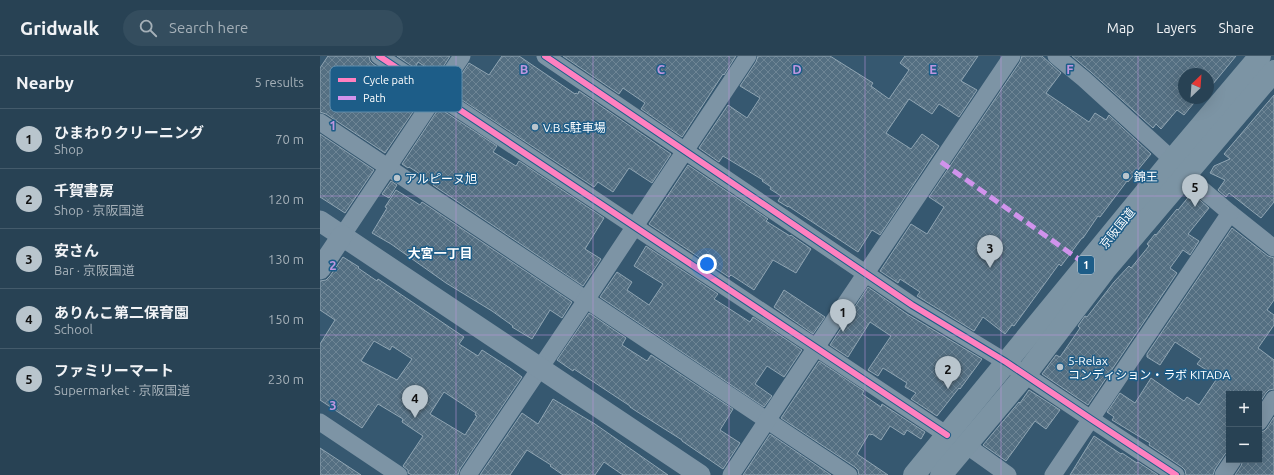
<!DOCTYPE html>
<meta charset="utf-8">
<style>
:root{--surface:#284254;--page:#344d5e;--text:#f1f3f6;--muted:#a5b0b8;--line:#445b6b;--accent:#b9c5cd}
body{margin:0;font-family:Ubuntu,"Noto Sans JP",sans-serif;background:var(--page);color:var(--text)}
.controls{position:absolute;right:12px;bottom:12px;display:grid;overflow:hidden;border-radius:0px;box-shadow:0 4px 16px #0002}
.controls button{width:36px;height:36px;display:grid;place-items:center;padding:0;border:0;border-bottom:1px solid var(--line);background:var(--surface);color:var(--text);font:20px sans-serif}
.compass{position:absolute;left:858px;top:12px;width:36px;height:36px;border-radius:50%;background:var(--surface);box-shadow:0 4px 16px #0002;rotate:25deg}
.you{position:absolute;left:387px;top:208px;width:14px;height:14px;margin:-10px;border:3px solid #fff;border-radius:50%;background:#1a73e8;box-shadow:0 0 0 6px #1a73e833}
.badge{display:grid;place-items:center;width:26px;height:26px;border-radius:50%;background:var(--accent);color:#111;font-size:13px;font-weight:700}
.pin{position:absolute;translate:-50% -33px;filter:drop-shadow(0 1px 2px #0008)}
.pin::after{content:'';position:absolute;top:21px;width:14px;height:12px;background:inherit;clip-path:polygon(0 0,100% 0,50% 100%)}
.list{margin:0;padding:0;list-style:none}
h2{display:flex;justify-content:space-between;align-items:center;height:52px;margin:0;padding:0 16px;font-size:17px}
h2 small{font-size:13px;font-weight:400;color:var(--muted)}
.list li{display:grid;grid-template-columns:26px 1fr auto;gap:12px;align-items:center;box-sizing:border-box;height:60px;padding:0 16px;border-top:1px solid var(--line)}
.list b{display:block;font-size:15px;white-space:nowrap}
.list p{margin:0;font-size:13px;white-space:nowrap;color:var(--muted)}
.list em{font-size:13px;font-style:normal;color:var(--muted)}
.icon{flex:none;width:22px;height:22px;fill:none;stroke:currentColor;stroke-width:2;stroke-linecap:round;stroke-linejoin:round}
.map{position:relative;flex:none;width:954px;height:419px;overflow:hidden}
header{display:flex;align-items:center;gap:24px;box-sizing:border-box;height:56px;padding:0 20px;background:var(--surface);border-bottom:1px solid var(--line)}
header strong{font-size:19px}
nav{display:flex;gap:22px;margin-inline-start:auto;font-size:14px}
.search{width:280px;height:36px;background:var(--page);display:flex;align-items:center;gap:10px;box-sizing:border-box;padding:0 14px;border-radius:22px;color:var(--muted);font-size:15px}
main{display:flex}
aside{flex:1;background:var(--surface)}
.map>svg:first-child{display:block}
.building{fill:url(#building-cross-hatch);stroke:#90a5b3;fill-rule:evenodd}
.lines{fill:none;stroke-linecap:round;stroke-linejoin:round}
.minor{stroke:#7d94a5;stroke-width:17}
.tertiary{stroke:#7d94a5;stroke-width:21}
.trunk{stroke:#7c94a4;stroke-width:22}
.quiet{stroke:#d193ec;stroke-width:5;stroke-dasharray:10 5;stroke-linecap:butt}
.cycleway-casing{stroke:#1d5d88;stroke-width:8}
.cycleway{stroke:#ff80c0;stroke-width:6}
.grid{fill:none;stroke:#bd96df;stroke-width:1;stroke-opacity:0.55}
.poi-dot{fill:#b9c5cd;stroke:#1d5d88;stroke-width:1.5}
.labels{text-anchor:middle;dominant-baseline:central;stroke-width:3;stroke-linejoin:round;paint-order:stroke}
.shield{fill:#1d5d88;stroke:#bbcedb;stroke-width:1}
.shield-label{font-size:11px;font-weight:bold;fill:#fff}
.poi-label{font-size:12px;fill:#fff;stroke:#1d5d88;text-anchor:start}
.street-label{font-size:12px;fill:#fff;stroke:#1d5d88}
.neighbourhood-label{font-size:13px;font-weight:bold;fill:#fff;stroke:#1d5d88}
.key{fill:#1d5d88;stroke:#618eac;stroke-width:1}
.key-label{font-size:11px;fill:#fff}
.grid-label{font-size:13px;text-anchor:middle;font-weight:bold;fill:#bd96df;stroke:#1d5d88;stroke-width:3;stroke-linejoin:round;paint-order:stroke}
</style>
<header>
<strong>Gridwalk</strong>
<div class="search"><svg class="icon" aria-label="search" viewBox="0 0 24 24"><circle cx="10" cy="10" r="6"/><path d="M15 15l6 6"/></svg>Search here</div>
<nav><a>Map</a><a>Layers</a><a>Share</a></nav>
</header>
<main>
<aside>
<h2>Nearby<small>5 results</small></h2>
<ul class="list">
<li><span class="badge">1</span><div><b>ひまわりクリーニング</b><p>Shop</p></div><em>70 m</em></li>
<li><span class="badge">2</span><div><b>千賀書房</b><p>Shop · 京阪国道</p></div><em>120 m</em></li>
<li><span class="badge">3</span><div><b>安さん</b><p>Bar · 京阪国道</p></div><em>130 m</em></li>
<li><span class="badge">4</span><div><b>ありんこ第二保育園</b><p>School</p></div><em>150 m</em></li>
<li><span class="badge">5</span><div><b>ファミリーマート</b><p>Supermarket · 京阪国道</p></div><em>230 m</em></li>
</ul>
</aside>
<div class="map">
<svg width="954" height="419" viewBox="0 0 954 419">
<defs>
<pattern id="building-cross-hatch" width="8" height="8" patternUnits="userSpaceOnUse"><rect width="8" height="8" fill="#546f82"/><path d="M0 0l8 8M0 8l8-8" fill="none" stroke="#6e8595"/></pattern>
</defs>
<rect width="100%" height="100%" fill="#365870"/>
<g class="building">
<polygon points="8,0 49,0 50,5 53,8 103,41 65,97 6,58 0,56 0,12"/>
<polygon points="77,0 130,0 118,19 98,6 95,12"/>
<polygon points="182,0 199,0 255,38 256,37 258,38 259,35 351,98 332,127 309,112 293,136 278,126 274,131 130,36 149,7 169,19"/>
<polygon points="243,0 416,0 404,19 403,18 362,81 321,53 325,47 303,32 299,38"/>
<polygon points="438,0 510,0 553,27 551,30 569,43 589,14 580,7 585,0 658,0 641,25 657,34 639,61 619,48 612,58 589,43 566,77 591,93 602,78 619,90 560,179 552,174 538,196 468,150 468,151 458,145 461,140 450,133 451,131 442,125 443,124 403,100 399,106 379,92 408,49 427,62 440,42 420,30 436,6"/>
<polygon points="702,0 722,0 741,17 726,37 769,66 775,57 786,64 789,59 831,98 808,126 807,125 780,161 778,160 763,182 762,182 741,210 739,208 694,270 692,269 685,278 663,261 654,275 597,240 600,236 580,223 578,227 560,215 591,168 607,178 624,151 609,141 700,6"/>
<polygon points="752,0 916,0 888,34 888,18 864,18 864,42 878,42 864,59 857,54 841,73 836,68 833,72 771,16"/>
<polygon points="954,39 954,146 941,162 909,137 906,141 898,134 905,124 890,117 894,110 910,103 904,98"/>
<polygon points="119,52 177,90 173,96 196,110 199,105 284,162 265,193 281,203 263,230 113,129 114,127 89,111 88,112 82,108"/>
<polygon points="0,78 54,114 25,157 0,141"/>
<polygon points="368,109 448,163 446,165 470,180 471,179 475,182 491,193 476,217 453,204 434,234 411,219 409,221 329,168"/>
<polygon points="71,125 77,129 69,142 62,138"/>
<polygon points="76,134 100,149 102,146 252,246 242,262 230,254 212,283 192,271 193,270 172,255 126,227 71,188 52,177 67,152 65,151"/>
<polygon points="873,138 889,152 868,178 879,185 870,199 863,194 850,212 857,217 768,349 722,318 736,299 740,301 760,272 758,270 765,260 767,261 794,226 809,210 811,212 829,190 827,188 835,178 836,179 857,153 858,154 870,139"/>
<polygon points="912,172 948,200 954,202 954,244 947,254 954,259 954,269 938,292 954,304 954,333 949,334 946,337 939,348 939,338 909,338 909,395 905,398 895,413 893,419 866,419 865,414 862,411 829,389 830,387 792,364 794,361 787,356 800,337 815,347 831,322 864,345 867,341 879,349 898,321 877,308 881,303 855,286 840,309 827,301 827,298"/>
<polygon points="326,190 398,238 394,243 430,266 433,261 482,294 464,321 447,310 435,328 452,340 444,351 280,241 297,216 312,226 307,234 329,249 343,228 314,210"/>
<path d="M23 201 39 211 38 212 57 225 58 223 144 281 139 288 158 300 162 294 190 312 202 321 140 413 138 419H92L88 417V414L83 410 103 380 82 366 83 363 58 348 42 372 0 344V288L15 264 0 254V225L6 224 10 220ZM54 285 70 294 72 290 92 303 77 324 41 305ZM124 336 156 357 155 359 157 360 145 379 110 358Z"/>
<polygon points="548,231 587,258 662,303 640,333 639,332 617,360 591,343 596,337 585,331 587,327 563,312 558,320 548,314 571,280 550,266 528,301 510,289"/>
<polygon points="464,234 505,261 493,278 454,251"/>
<polygon points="269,257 306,282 302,289 327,305 331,299 413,353 400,374 420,387 403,413 362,385 362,384 316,355 310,351 310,350 254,313 253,315 237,304"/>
<polygon points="499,305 544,335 542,338 561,351 562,348 605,376 601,383 587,374 584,379 570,370 561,384 552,378 551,379 549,378 537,398 568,419 539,419 538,414 535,411 461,362"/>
<polygon points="709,334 740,354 726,373 715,365 686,405 663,389 699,346 700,347"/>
<polygon points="233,343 275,368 348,419 303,419 284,406 275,419 243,419 230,410 231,409 207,394 190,419 160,419 202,357 218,368"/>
<polygon points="954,361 954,419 915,419 921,410 923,404 939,404 939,376 944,375 947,372"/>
<polygon points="450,378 511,419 423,419"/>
<polygon points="774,380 801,398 802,397 817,407 818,406 838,419 750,419"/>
<polygon points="0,392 41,419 0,419"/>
</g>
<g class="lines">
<g class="minor">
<polyline points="59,0 627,379"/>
<polyline points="225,0 592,249 686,306 771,363 856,419"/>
<polyline points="736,0 764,23 844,96 865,119 910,157 954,192"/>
<polyline points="0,66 529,419"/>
<polyline points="22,180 142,0"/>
<polyline points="0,366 79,419"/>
<polyline points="939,366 954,343"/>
<polyline points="646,389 688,419"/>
<path d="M148 419C242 280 336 140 428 0"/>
<polyline points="411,419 470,330 692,0"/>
<polyline points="733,419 910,157"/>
<polyline points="903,419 913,404"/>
</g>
<g class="tertiary">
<polyline points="0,165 380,419"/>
<polyline points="0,213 22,180"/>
</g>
<g class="trunk">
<polyline points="594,419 852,104 940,0"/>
<polyline points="621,419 705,319 785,214 954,15"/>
</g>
<polyline class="quiet" points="621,106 767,209"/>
<defs>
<g id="cycleway">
<polyline points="59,0 627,379"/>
<polyline points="225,0 592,249 686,306 771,363 856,419"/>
</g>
</defs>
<use href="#cycleway" class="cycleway-casing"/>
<use href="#cycleway" class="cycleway"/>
</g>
<path class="grid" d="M136 0V419M273 0V419M409 0V419M545 0V419M681 0V419M818 0V419M0 140H954M0 279H954"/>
<g class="poi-dot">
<circle cx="215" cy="71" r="4"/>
<circle cx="806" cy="120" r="4"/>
<circle cx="77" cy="122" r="4"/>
<circle cx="740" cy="311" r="4"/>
</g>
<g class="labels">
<rect class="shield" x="758" y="200" width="16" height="18" rx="3"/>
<g class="shield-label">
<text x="766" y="209">1</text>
</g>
<g class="poi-label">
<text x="223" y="71">V.B.S駐車場</text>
<text x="814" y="120">錦王</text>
<text x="85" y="122">アルピーヌ旭</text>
<text x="748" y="304">5-Relax<tspan x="748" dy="14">コンディション・ラボ KITADA</tspan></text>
</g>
<g class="street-label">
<text transform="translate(797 172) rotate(-51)">京阪国道</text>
</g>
<g class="neighbourhood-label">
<text x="120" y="197">大宮一丁目</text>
</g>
</g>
<rect x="10" y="10" width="132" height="46" rx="6" class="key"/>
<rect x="18" y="22" width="18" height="4" fill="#ff80c0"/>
<rect x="18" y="40" width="18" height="4" fill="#d193ec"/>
<g class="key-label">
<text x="43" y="28">Cycle path</text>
<text x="43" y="46">Path</text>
</g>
<g class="grid-label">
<text x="204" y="18">B</text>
<text x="341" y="18">C</text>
<text x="477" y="18">D</text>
<text x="613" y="18">E</text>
<text x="750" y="18">F</text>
<text x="13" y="74">1</text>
<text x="13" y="214">2</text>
<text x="13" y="354">3</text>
</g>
</svg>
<div class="controls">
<button>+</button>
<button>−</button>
</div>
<svg class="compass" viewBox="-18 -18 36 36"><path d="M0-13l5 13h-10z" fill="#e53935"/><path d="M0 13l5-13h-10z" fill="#a5b0b8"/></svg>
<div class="you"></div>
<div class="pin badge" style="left:523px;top:276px">1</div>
<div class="pin badge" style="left:628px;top:333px">2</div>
<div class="pin badge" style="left:670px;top:212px">3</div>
<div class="pin badge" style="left:95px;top:362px">4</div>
<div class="pin badge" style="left:875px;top:151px">5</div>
</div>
</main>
